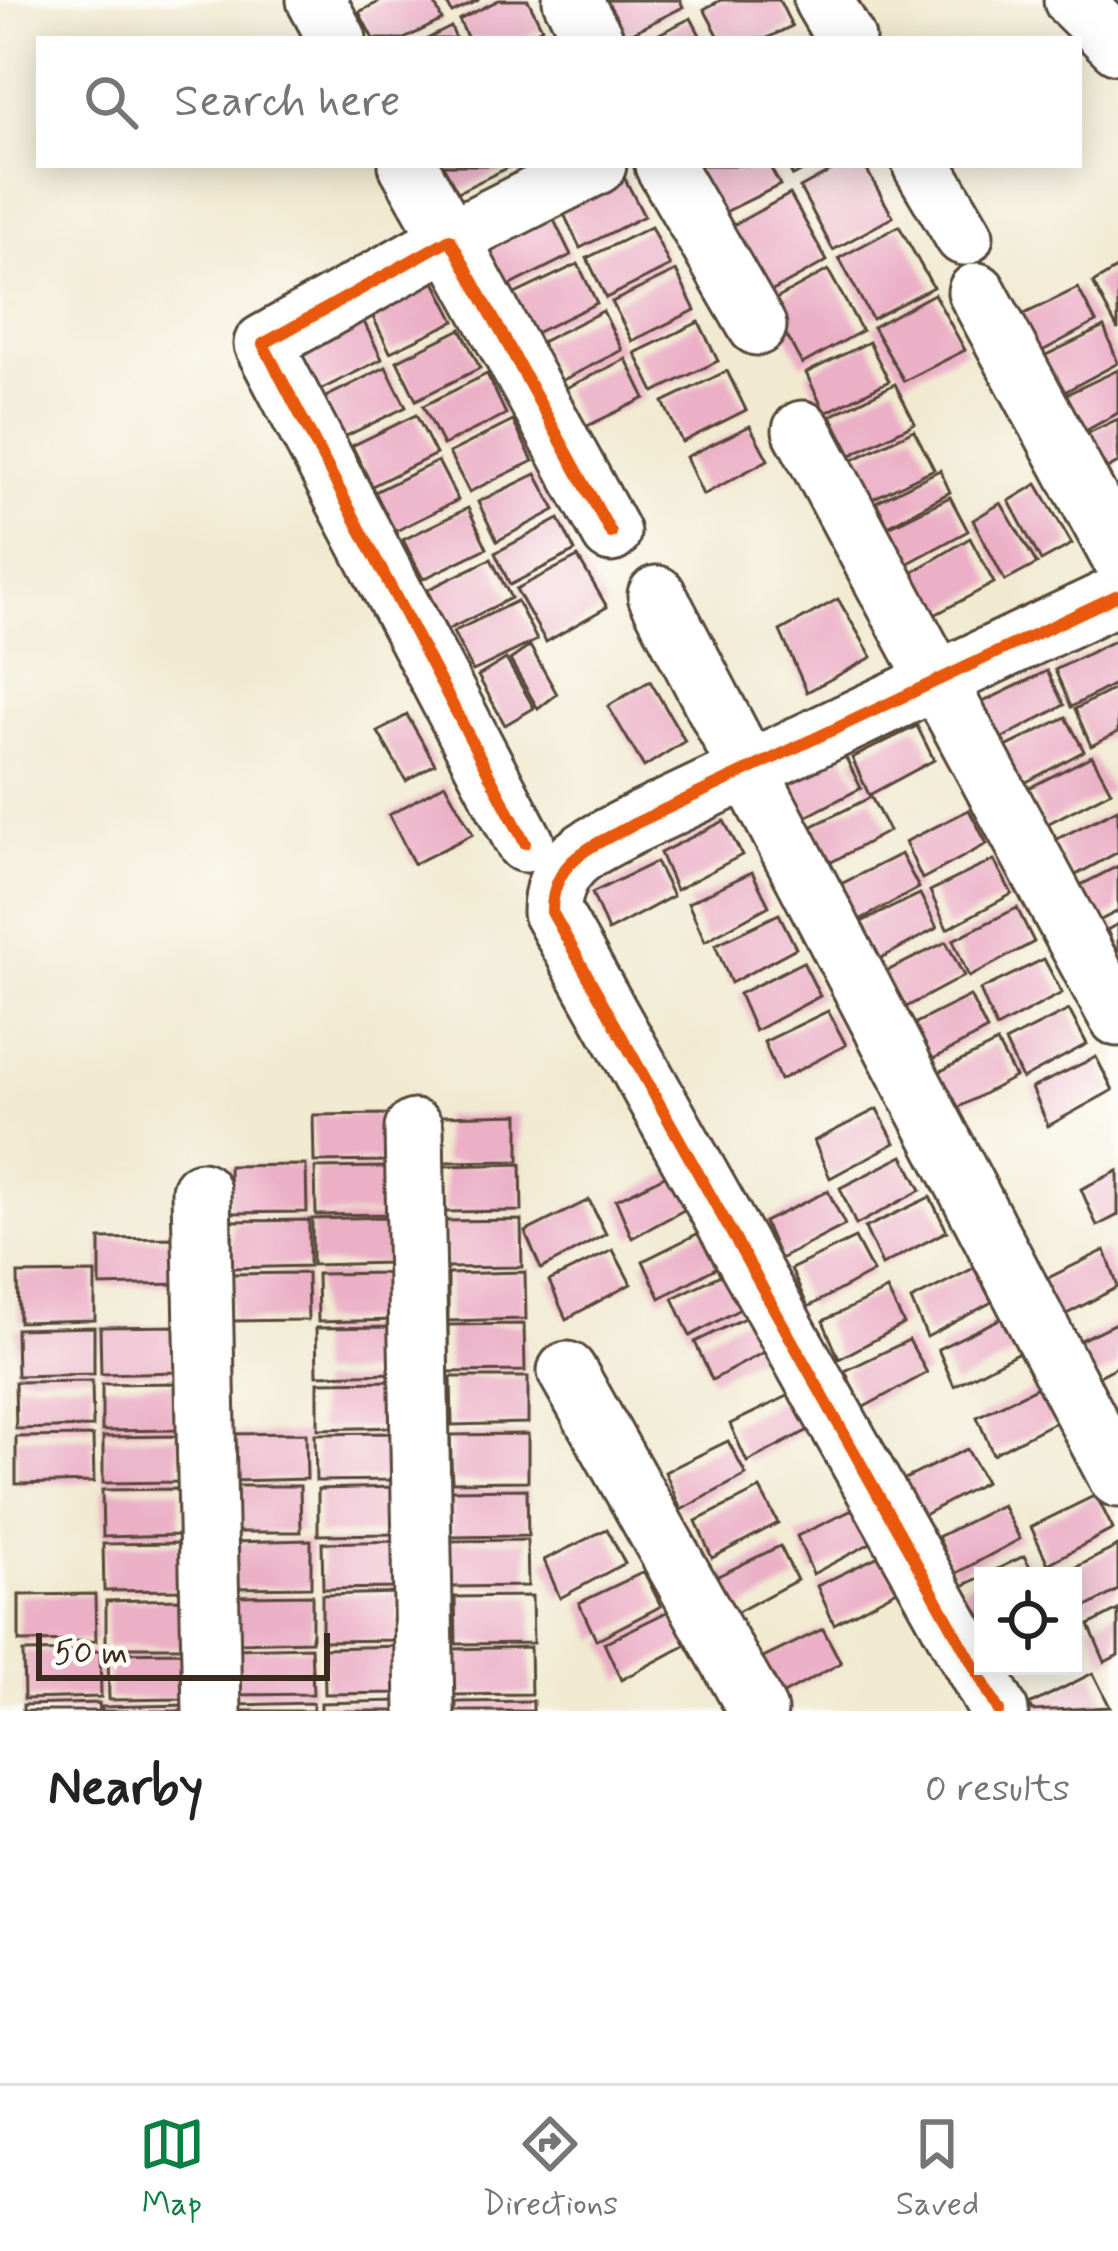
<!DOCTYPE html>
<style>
:root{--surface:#fff;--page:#f2f2f2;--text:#222;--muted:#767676;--line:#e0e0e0;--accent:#0b8043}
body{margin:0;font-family:Mynerve,sans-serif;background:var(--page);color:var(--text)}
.controls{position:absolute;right:36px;bottom:36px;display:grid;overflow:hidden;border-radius:0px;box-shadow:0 6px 30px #0003}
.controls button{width:108px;height:108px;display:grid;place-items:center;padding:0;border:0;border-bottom:3px solid var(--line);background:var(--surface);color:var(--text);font:60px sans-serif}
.scale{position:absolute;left:36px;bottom:30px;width:294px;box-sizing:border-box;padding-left:12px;border:6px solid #3b2a1e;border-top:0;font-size:33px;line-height:42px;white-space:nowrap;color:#3b2a1e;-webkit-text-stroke:9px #fdfcf7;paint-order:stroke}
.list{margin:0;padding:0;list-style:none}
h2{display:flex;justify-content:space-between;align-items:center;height:156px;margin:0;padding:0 48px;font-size:51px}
h2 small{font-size:39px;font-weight:400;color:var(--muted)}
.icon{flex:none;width:66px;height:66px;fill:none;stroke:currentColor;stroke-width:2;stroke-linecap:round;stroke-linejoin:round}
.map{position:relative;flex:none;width:1118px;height:1711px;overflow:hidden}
.search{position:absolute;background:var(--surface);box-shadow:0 6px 30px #0003;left:36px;right:36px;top:36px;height:132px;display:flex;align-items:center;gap:30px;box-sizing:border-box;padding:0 42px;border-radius:0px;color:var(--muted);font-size:45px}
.sheet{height:372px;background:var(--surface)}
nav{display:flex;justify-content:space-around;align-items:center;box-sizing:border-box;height:168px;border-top:3px solid var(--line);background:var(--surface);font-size:33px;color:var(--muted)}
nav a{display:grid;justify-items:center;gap:6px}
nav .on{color:var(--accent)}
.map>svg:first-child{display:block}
.building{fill:#ebafc6}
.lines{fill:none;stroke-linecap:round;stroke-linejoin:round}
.minor-casing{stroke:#564739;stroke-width:63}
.minor{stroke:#fff;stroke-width:57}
.cycleway-casing{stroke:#fdfcf7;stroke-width:20}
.cycleway{stroke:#e8590c;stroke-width:12}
</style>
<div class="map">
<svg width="1118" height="1711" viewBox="0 0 1118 1711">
<rect width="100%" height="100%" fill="#fdfcf7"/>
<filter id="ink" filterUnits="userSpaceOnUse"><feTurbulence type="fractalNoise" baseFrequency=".00833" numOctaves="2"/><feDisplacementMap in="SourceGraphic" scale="24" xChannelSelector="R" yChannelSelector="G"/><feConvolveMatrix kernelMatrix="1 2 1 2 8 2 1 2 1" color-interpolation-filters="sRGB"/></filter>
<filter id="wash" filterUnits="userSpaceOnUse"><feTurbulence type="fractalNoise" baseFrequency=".004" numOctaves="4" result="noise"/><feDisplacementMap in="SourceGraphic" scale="48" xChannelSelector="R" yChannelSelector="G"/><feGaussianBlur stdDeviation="2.7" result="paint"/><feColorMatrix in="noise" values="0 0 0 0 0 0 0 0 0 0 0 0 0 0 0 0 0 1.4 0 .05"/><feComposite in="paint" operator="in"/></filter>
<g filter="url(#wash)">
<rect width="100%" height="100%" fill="#f1ead1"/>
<g id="blocks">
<g class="building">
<polygon points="383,0 433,0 442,20 404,39 373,39 359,12"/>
<polygon points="445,0 479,0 452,13"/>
<polygon points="499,0 528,0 542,28 520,39 468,39 459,20"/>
<polygon points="600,0 680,0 683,7 620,39"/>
<polygon points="721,0 779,0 792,26 765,39 720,39 704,9"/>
<polygon points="691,18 702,39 649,39"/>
<polygon points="451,27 456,39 427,39"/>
<polygon points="440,165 513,165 454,194"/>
<polygon points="699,165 769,165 780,185 717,216 692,168"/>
<polygon points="787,165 814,165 793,176"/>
<polygon points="842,165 864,165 893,217 833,250 800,188"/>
<polygon points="624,177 644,216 580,248 561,208"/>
<polygon points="790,194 827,261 767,294 730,227"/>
<polygon points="552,216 571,255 507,287 488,248"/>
<polygon points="899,226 933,287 872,319 839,258"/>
<polygon points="651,227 670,266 606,298 587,258"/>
<polygon points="578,264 597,303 533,334 513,295"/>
<polygon points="1118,268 1118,330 1093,283"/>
<polygon points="828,270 862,331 802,364 769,303"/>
<polygon points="676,271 695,310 632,341 612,302"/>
<polygon points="435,282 455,321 390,352 371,313"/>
<polygon points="1078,288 1096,322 1031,357 1014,319"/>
<polygon points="934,294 965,350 904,381 873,327"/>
<polygon points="603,311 622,350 559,382 539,343"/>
<polygon points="363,320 382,359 318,391 298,351"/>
<polygon points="699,322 718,361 654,392 635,353"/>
<polygon points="1104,327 1118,363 1057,396 1040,358"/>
<polygon points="461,329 480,368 416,400 397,361"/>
<polygon points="869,342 889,381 825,413 806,373"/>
<polygon points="626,359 645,398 581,429 562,390"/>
<polygon points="386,367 406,407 342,438 322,399"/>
<polygon points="1118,370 1118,413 1078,435 1061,397"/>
<polygon points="727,371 746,410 682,442 663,402"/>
<polygon points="487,374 506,414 443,445 423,406"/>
<polygon points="895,384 915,423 851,455 831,416"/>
<polygon points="416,415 436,454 372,486 352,446"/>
<polygon points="1118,419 1118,463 1096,475 1080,437"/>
<polygon points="513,421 533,461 469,492 449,453"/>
<polygon points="750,426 768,460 703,495 686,457"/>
<polygon points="914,430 934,469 870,500 851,461"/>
<polygon points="438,461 458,500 394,532 375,492"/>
<polygon points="940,470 950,492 888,526 876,502"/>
<polygon points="536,474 555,510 497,541 478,502"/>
<polygon points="1037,484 1072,544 1041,561 1009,501"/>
<polygon points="950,497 968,531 903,566 887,528"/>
<polygon points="1001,503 1037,564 1005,581 973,520"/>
<polygon points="468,508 487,548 423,579 403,540"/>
<polygon points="559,519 575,551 510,585 495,553"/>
<polygon points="970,538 994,583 929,618 910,574"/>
<polygon points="578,557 607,607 546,642 516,589"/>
<polygon points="491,559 511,598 447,630 427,590"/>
<polygon points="838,599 872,657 807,692 780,631"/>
<polygon points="517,601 537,640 473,671 453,632"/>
<polygon points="1118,639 1118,682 1071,707 1055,670"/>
<polygon points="530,646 557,694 538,709 510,660"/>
<polygon points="506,659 534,708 505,725 478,676"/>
<polygon points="1047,671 1064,705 999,740 983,702"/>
<polygon points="650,681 685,741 644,767 608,706"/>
<polygon points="1118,687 1118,732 1091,746 1075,709"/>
<polygon points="407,715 435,764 406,781 378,732"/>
<polygon points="1066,717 1084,751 1019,786 1002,749"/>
<polygon points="917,726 934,760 869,795 852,758"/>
<polygon points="844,754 861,788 796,822 780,785"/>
<polygon points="1092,756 1111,791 1045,825 1029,788"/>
<polygon points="445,784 473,834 414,864 389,815"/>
<polygon points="871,797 889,831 824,866 807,829"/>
<polygon points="1118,809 1118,852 1072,877 1055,840"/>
<polygon points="969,810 987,844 922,879 905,842"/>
<polygon points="724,821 742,855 676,890 660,853"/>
<polygon points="901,854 919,888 854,923 837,886"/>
<polygon points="994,860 1012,894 947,929 930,891"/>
<polygon points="656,862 673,896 608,931 592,893"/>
<polygon points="1118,866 1118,911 1095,923 1079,886"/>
<polygon points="752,872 769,906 705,941 688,903"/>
<polygon points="920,894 937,928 872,963 855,925"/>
<polygon points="1017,908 1034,942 969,977 953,940"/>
<polygon points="779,914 796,948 731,983 715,945"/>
<polygon points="1118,924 1118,955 1107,930"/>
<polygon points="946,942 964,976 899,1011 883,973"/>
<polygon points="1044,959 1062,993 996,1028 980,990"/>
<polygon points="803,962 820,996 755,1031 739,994"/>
<polygon points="970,996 987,1030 922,1065 906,1028"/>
<polygon points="1069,1010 1087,1044 1022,1079 1005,1042"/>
<polygon points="828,1011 846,1045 780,1080 764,1042"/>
<polygon points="997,1043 1015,1077 950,1112 933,1075"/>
<polygon points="1096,1057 1113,1090 1048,1126 1032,1088"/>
<polygon points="877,1109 895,1143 830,1178 814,1141"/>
<polygon points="390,1114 391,1161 314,1162 313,1115"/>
<polygon points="519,1114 519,1161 443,1162 442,1116"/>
<polygon points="903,1156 921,1190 856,1225 840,1188"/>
<polygon points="521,1164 522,1211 444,1212 444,1166"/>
<polygon points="306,1165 307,1212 230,1213 229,1166"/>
<polygon points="392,1167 393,1214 316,1215 315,1168"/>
<polygon points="679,1169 697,1203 632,1238 616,1200"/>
<polygon points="1118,1171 1118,1215 1097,1226 1081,1189"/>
<polygon points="828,1191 845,1225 780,1259 764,1222"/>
<polygon points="930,1197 947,1231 882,1265 865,1228"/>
<polygon points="589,1200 606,1234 541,1269 525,1232"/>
<polygon points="389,1217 390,1263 312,1265 312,1219"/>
<polygon points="309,1220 309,1266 232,1268 232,1221"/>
<polygon points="521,1220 522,1267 445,1268 444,1221"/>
<polygon points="707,1229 725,1263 660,1298 643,1261"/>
<polygon points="177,1238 177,1284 100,1286 100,1239"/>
<polygon points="855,1238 873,1272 808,1307 791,1269"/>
<polygon points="613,1250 631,1284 566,1319 549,1281"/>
<polygon points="1105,1250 1118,1287 1057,1319 1042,1281"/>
<polygon points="737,1267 755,1301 690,1336 673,1298"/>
<polygon points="974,1268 992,1302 927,1337 911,1300"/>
<polygon points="525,1272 526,1319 448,1321 448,1274"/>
<polygon points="95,1273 95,1320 19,1322 18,1274"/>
<polygon points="307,1273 308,1320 231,1321 230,1274"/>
<polygon points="394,1273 395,1320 318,1322 317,1274"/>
<polygon points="887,1290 904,1324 839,1359 823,1321"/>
<polygon points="759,1311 777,1345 712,1380 695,1342"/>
<polygon points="1002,1318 1019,1352 954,1386 938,1349"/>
<polygon points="1118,1322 1118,1366 1094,1379 1077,1342"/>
<polygon points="524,1324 525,1371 448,1372 448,1325"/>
<polygon points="177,1326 177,1372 101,1374 100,1327"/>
<polygon points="94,1327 94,1374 17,1376 16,1329"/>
<polygon points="393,1327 394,1373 317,1375 316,1328"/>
<polygon points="909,1340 927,1373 862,1408 845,1371"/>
<polygon points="451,1377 528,1377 528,1423 452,1425"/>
<polygon points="92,1381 93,1427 16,1429 15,1382"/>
<polygon points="395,1381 396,1427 318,1429 318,1382"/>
<polygon points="179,1383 179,1430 102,1431 102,1384"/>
<polygon points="1040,1386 1059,1420 993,1454 977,1417"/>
<polygon points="794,1393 812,1428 747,1462 730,1424"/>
<polygon points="306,1433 307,1479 230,1481 229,1434"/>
<polygon points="392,1433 393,1480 316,1481 315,1434"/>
<polygon points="528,1434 528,1481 452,1482 450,1435"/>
<polygon points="93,1436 94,1482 16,1484 16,1437"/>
<polygon points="179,1436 180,1482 103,1483 103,1437"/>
<polygon points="728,1441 746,1475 681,1510 665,1472"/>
<polygon points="967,1449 985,1482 920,1517 903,1480"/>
<polygon points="228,1486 300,1486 301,1532 227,1532"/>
<polygon points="394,1487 395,1534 318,1535 318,1489"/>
<polygon points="180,1489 180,1535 103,1537 102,1490"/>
<polygon points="527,1489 528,1536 451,1537 451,1490"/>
<polygon points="760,1489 778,1523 712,1558 696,1521"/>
<polygon points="1096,1495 1113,1529 1048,1564 1031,1527"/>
<polygon points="1002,1505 1020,1539 955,1574 938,1537"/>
<polygon points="861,1506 878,1539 813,1574 797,1536"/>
<polygon points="607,1529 625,1563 560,1598 544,1560"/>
<polygon points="311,1540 311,1587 235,1588 234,1542"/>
<polygon points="527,1540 528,1586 451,1587 451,1541"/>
<polygon points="400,1541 400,1588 323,1589 322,1543"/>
<polygon points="180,1543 181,1590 104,1591 103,1544"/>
<polygon points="780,1546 797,1580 732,1615 716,1577"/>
<polygon points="1118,1546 1118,1590 1085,1608 1069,1571"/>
<polygon points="881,1555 899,1589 834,1624 817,1586"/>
<polygon points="1024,1556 1035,1576 983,1576"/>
<polygon points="644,1572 661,1606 596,1640 579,1603"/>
<polygon points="983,1576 983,1621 977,1625 961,1587"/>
<polygon points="399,1593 399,1640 322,1641 322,1595"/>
<polygon points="95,1594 96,1641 19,1642 19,1595"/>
<polygon points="312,1595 312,1641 236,1643 235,1596"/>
<polygon points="532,1596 533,1643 456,1644 455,1597"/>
<polygon points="182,1599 183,1647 106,1647 106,1601"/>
<polygon points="1118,1610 1118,1655 1105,1662 1089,1625"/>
<polygon points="669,1611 686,1645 621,1680 604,1643"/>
<polygon points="823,1629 841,1663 776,1698 759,1660"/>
<polygon points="401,1646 401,1693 325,1694 324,1648"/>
<polygon points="311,1647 313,1694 235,1695 235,1649"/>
<polygon points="530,1647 531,1694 453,1695 453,1649"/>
<polygon points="100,1651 101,1697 24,1699 23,1652"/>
<polygon points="185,1652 186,1699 109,1700 108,1653"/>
<polygon points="1093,1673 1110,1707 1032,1711 1029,1705"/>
<polygon points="397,1701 397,1711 321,1711 321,1703"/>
<polygon points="533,1701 533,1711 456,1711 456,1702"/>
<polygon points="99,1703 100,1711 23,1711 23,1705"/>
<polygon points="313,1703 313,1711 236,1711 236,1705"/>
<polygon points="186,1705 186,1711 102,1711 102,1707"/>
</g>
</g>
</g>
<g filter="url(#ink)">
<use href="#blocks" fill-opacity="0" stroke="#564739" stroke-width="3"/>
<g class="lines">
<defs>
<g id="minor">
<polyline points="316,0 337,39"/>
<polyline points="572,0 594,39"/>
<polyline points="823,0 846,39"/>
<polyline points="1073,0 1118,45"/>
<polyline points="408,165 450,239 597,165"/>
<polyline points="664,165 757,326"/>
<polyline points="922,165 964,236"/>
<polyline points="977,292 1118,553"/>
<polyline points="802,430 1118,1017"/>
<polyline points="657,595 1118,1478"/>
<polyline points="525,843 263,344 450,239 611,533"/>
<polyline points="414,1129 425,1711"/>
<polyline points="201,1191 212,1711"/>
<polyline points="567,1371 758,1711"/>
<path d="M999 1711 552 912C552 860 591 847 632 825L1118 595"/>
</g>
</defs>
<use href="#minor" class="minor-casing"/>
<use href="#minor" class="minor"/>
<defs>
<g id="cycleway">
<polyline points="525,843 263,344 450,239 611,533"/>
<path d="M999 1711 552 912C552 860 591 847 632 825L1118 595"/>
</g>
</defs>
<use href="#cycleway" class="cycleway-casing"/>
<use href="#cycleway" class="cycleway"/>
</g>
</g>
</svg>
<div class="controls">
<button><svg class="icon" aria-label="locate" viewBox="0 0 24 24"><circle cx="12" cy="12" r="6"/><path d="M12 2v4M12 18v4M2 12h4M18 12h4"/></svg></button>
</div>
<div class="scale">50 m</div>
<div class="search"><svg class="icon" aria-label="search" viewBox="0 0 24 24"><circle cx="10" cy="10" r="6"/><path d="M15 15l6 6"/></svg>Search here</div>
</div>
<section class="sheet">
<h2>Nearby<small>0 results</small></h2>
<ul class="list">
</ul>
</section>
<nav>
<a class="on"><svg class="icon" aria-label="map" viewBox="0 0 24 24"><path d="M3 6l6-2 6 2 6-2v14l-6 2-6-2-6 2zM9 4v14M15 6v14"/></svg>Map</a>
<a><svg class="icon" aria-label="directions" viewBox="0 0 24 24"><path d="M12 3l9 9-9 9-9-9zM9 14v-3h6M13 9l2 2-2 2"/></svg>Directions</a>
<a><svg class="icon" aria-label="saved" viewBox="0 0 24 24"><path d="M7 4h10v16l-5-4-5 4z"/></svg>Saved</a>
</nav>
